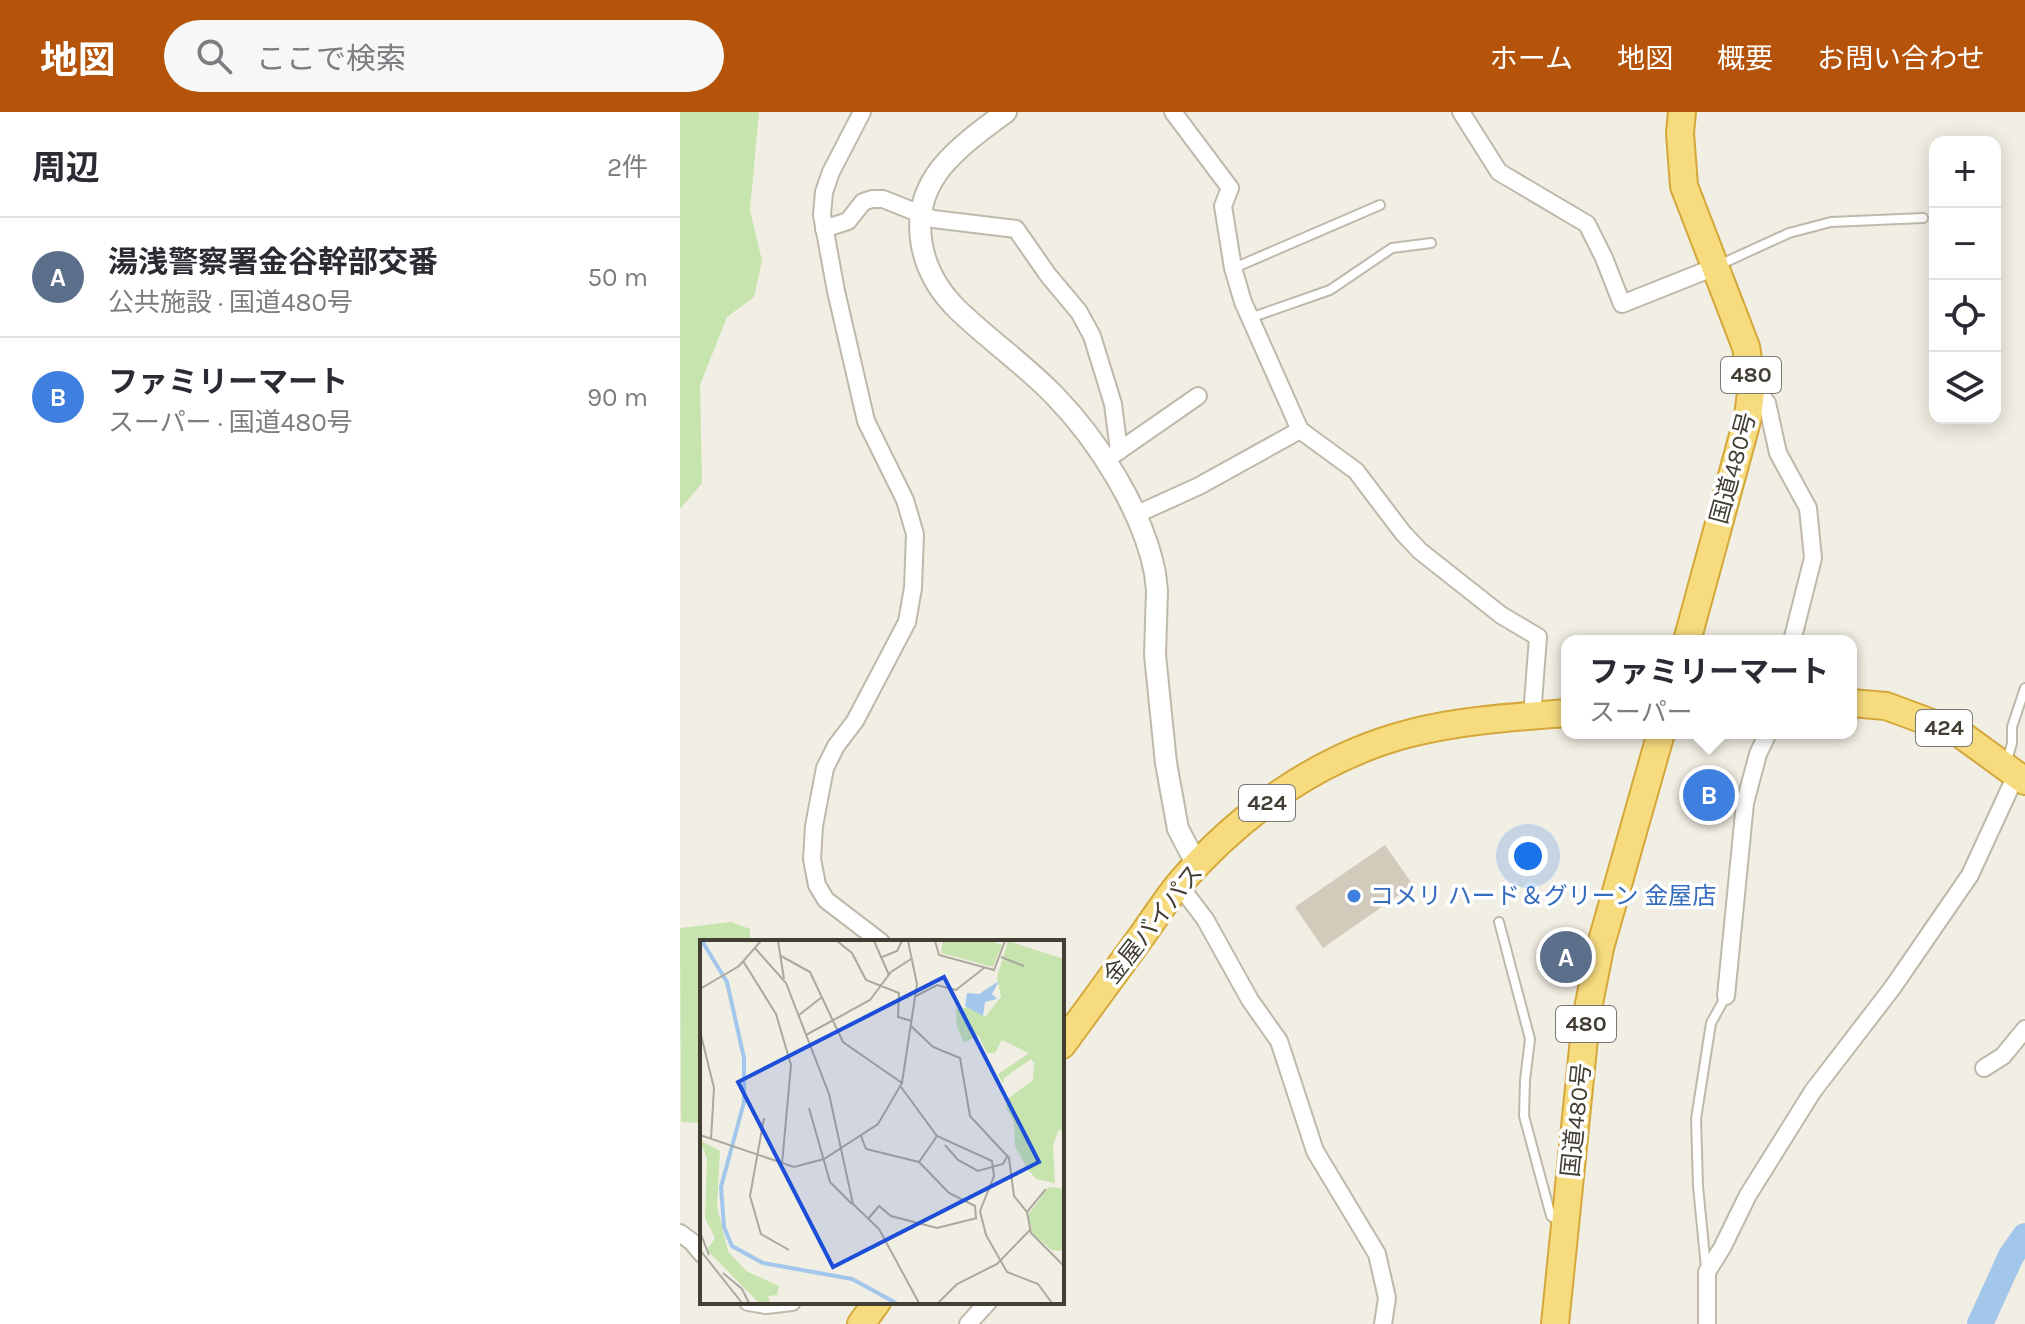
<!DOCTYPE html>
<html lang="ja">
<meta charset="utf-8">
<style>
:root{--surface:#fff;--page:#f7f7f7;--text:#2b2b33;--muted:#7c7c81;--line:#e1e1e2;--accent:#b45309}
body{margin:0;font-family:Karla,"Noto Sans JP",sans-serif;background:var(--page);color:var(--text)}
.controls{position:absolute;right:24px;top:24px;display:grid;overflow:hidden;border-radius:16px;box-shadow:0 4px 20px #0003}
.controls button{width:72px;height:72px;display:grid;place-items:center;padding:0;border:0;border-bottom:2px solid var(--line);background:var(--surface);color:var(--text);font:40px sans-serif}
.you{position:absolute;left:848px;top:744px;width:28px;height:28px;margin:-20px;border:6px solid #fff;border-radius:50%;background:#1a73e8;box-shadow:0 0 0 12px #1a73e833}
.badge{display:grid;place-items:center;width:52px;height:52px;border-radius:50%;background:var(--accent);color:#fff;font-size:26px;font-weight:700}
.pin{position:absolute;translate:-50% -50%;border:4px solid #fff;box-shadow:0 2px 8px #0006}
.popup{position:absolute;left:881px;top:523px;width:296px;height:104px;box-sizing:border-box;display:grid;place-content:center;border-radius:16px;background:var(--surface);filter:drop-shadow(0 2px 6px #0005);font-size:26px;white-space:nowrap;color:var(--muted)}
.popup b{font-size:30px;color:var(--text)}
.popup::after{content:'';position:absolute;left:50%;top:100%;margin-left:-16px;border:16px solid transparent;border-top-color:var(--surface)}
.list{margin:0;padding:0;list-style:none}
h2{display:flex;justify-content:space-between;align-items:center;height:104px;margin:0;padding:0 32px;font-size:34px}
h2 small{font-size:26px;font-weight:400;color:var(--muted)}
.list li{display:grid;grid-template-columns:52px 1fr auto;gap:24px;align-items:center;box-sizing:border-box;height:120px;padding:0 32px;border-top:2px solid var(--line)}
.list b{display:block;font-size:30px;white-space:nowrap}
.list p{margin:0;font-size:26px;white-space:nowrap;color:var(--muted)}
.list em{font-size:26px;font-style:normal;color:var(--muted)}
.icon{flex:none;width:44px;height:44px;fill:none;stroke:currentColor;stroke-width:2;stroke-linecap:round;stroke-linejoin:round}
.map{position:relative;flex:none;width:1345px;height:1212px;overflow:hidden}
header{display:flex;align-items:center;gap:48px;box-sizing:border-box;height:112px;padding:0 40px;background:var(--accent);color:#fff}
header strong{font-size:38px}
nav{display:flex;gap:44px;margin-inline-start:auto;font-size:28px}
.search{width:560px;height:72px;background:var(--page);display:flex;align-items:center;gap:20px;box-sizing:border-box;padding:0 28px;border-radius:44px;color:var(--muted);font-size:30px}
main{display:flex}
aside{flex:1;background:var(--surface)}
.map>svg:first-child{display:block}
.green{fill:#c7e3ae}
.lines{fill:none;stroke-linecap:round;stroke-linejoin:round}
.river{stroke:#a2c7eb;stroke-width:26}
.building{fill:#d2caba}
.service-casing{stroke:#beb9aa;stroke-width:12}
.minor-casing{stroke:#beb9aa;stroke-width:20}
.tertiary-casing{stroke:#beb9aa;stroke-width:24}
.trunk-casing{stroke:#d4a83a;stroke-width:30}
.service{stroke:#fff;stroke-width:8}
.minor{stroke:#fff;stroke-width:16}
.tertiary{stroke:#fff;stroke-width:20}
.trunk{stroke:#f7dc7f;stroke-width:26}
.shop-dot{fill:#3f7fe0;stroke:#fff;stroke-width:3}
.labels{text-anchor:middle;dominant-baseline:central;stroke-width:7;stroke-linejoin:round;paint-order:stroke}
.shield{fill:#fff;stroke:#7b7871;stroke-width:2}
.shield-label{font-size:22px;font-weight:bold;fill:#423e34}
.street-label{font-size:24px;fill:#423e34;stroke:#fff}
.shop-label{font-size:24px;fill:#366cbe;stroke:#fff;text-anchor:start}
.inset-river{fill:none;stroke:#a2c7eb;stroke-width:4}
.inset-road{fill:none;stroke:#aba89d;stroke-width:2}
.view{fill:#1d4ed8;fill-opacity:0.15;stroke:#1d4ed8;stroke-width:4}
.inset-edge{fill:none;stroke:#423e34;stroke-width:4}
</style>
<header>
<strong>地図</strong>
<div class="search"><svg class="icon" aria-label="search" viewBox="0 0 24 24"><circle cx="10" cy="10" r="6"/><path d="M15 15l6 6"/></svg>ここで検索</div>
<nav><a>ホーム</a><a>地図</a><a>概要</a><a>お問い合わせ</a></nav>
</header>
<main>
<aside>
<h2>周辺<small>2件</small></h2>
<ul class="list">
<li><span class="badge" style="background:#5c6f8a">A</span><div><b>湯浅警察署金谷幹部交番</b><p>公共施設 · 国道480号</p></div><em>50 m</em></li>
<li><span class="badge" style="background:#3f7fe0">B</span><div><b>ファミリーマート</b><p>スーパー · 国道480号</p></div><em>90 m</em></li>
</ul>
</aside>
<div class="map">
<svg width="1345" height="1212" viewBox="0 0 1345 1212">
<rect width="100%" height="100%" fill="#f1eee3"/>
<g class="green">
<polygon points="0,0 79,0 70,98 82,149 74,185 47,205 20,273 22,371 0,397"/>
<polygon points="51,810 70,817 70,830 22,830 22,1011 1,1010 0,816"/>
</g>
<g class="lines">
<polyline class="river" points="1300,1212 1331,1144 1345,1124"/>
</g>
<polygon class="building" points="705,733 733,773 643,836 615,795"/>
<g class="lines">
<defs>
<g id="service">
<polyline points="1039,153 1109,121 1151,110 1243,106"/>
<polyline points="554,156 700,93"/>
<polyline points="570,206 650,178 712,136 751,131"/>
<polyline points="1327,649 1332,631 1332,615 1345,576"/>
<polyline points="819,810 850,927 845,968 844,1004 871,1104 881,1111"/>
<polyline points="1026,1156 1018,1074 1016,1007 1031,911 1046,884"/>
</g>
<g id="minor">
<polyline points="182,0 151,60 144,80 142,103 156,179 186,309 225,388 235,422 233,476 227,510 175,609 156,634 145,656 134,714 132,747 137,773 146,788 201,830"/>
<polyline points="493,0 550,76 543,94 553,156 563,190 620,318 676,359 723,421 740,439 821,503 858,525 852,604"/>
<polyline points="781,0 819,60 907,112 924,146 942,192 1035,155"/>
<polyline points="144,117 168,109 183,90 192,87 203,87 253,107 336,117 368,163 399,200 412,224 433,292 439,339"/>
<polyline points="1072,272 1087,291 1098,341 1128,396 1133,446 1112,529"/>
<polyline points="433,343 518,284"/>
<polyline points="455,403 519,374 620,318"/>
<polyline points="499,773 525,807 570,888 599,929 635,1039 697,1142 707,1186 703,1212"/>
<polyline points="1046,884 1065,691 1078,642 1088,621"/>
<polyline points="1304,956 1323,944 1345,917"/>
<polyline points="0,1121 12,1130 22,1142"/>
<polyline points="68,1190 86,1193 112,1190"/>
<polyline points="288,1212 308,1190"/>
<polyline points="1027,1212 1027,1160 1042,1136 1068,1083 1133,979 1213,875 1290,763 1337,661"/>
</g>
<path id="tertiary" d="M326 0C303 17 279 34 261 56 225 102 239 160 278 198 309 228 344 252 374 283 418 328 463 399 475 461L477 479 475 543 486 651 498 717 517 753"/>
<g id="trunk">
<polyline points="1002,0 1000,21 1004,74 1066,235 1072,272 1068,305 1007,529"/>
<polyline points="1171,591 1206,594 1279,621 1345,669"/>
<path d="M382 933C408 897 435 861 461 825 474 807 486 788 500 771 561 701 640 644 731 621 782 608 835 605 887 601"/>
<polyline points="181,1212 197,1190"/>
<polyline points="875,1212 906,907 920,836 981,621"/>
</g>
</defs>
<use href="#service" class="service-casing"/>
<use href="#minor" class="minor-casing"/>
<use href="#tertiary" class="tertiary-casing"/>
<use href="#trunk" class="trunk-casing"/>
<use href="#service" class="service"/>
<use href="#minor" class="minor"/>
<use href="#tertiary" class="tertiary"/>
<use href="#trunk" class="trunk"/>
</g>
<circle class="shop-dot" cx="674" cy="784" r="8"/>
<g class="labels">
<g class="shield">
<rect x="1041" y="245" width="60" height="36" rx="6"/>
<rect x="1236" y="598" width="56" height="36" rx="6"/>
<rect x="559" y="673" width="56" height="36" rx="6"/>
<rect x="876" y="894" width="60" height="36" rx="6"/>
</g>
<g class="shield-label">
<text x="1071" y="263">480</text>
<text x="1264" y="616">424</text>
<text x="587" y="691">424</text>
<text x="906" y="912">480</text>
</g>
<g class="street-label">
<text transform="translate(1053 356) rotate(-75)">国道480号</text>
<text transform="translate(473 812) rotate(-52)">金屋バイパス</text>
<text transform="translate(896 1008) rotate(-84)">国道480号</text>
</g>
<g class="shop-label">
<text x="690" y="784">コメリ ハード＆グリーン 金屋店</text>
</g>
</g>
<g transform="translate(20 828)">
<rect width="364" height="364" fill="#f1eee3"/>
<path d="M243 1H291L302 5 293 27 241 13ZM308 1 364 19V193L359 189 353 205 355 243 336 239 327 228 315 206 314 182 306 167 309 158 333 140 334 123 331 119 304 138 303 144 298 134 329 113 302 100 295 113H287L278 95 264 103 257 87 256 69 271 67 285 77 301 57 297 37ZM0 200 20 211 17 267 28 311 46 331 79 346 77 355 68 356 70 363H59L7 310 15 298 5 278 7 219ZM349 247 364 249V311L352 310 333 294 328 275Z" fill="#c7e3ae"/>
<path d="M299 41 292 54 297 59 285 62 283 76 265 66 267 53 279 54Z" fill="#a2c7eb"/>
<path class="inset-river" d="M2 1 27 42 44 118V162L21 247 24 287 32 306 63 323 152 339 196 363"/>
<path class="inset-road" d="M78 1 84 39M137 1 152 13 166 40 199 53 198 77 212 81M174 1 189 35M235 1 239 15 294 30 305 1M55 8 86 43 129 154 153 264 179 289 219 363M81 16 110 32 143 102 202 143M182 17 197 11 202 1M301 17 324 26M43 21 76 74 91 125 82 224M0 49 39 26 61 1M216 56 237 45 256 50 284 28M99 75 122 57M211 86 233 107 260 118 270 176 309 218 314 256 327 272 331 293 364 326M0 91 14 148 11 199M106 95 170 60 191 32 211 19M201 147 237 196 292 221 294 236 280 271 286 295 307 332 338 344 352 363M109 168 130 242 152 264M64 178 50 256 61 294 89 310M0 195 94 227 124 219 178 184 202 143 217 44 208 1M161 196 166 209 219 222 249 253 275 266 276 278M245 205 258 220 278 231 303 224 308 215M219 222 237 196M327 272 346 249M168 279 179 266 191 276 237 288 277 278M0 292 9 315M0 310 42 363M23 333 42 349 49 363M238 363 257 344 297 324 330 290"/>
<path class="view" d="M244 37 339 222 133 327 38 142Z"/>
<rect width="364" height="364" class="inset-edge"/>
</g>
</svg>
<div class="controls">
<button>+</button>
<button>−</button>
<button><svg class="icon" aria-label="locate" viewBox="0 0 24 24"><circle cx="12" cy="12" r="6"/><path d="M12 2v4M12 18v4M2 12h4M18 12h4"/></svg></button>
<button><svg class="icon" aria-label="layers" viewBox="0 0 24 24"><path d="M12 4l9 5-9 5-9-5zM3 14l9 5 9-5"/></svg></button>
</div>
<div class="you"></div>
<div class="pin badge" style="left:886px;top:845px;background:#5c6f8a">A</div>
<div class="pin badge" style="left:1029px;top:683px;background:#3f7fe0">B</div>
<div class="popup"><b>ファミリーマート</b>スーパー</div>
</div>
</main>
